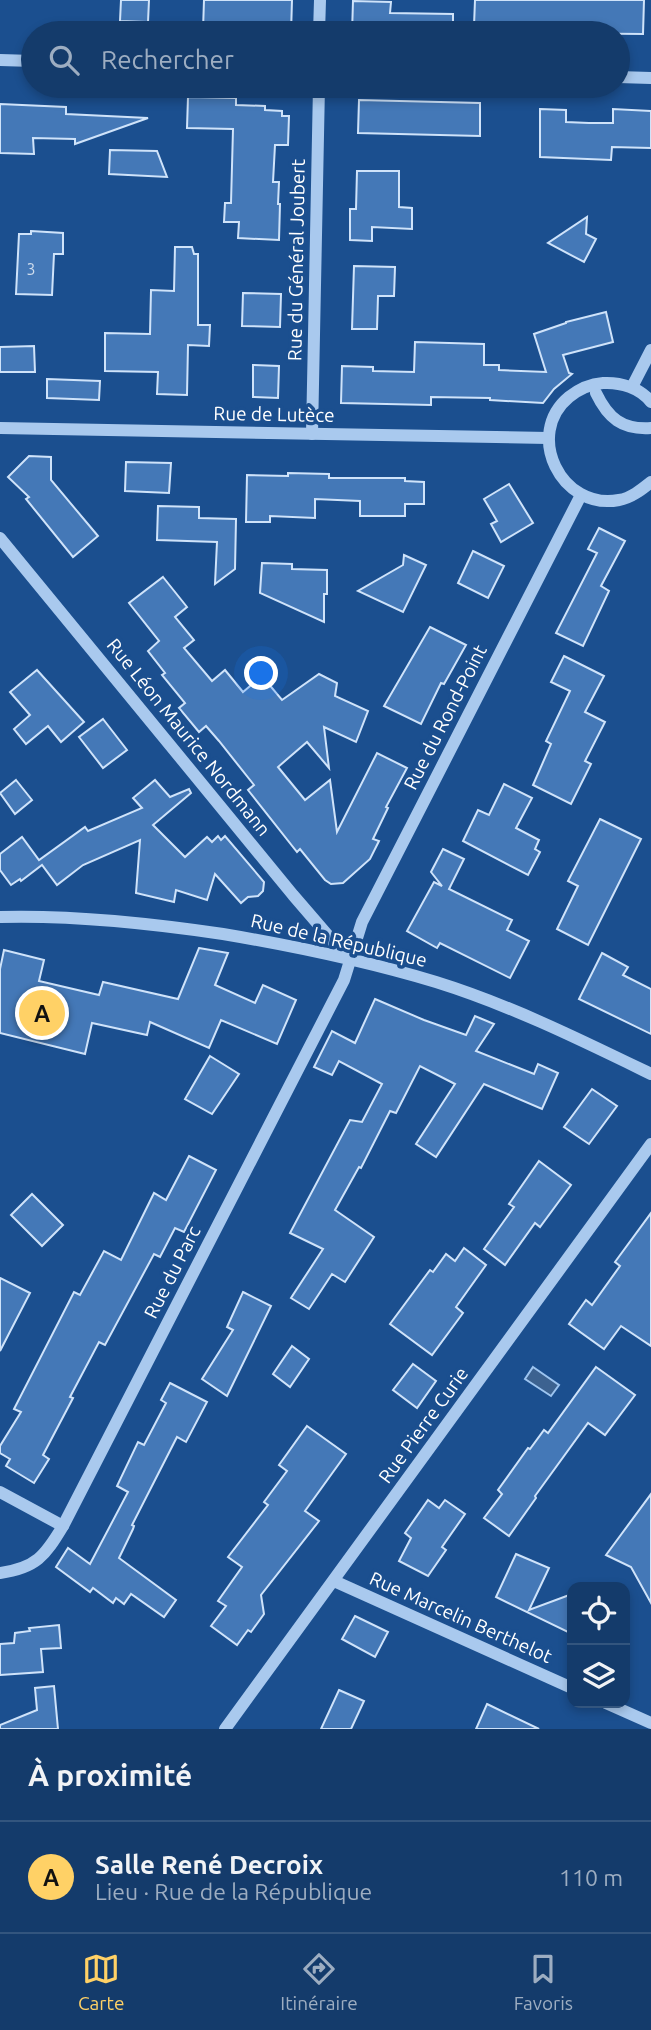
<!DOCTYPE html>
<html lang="fr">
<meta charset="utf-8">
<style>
:root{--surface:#143b6b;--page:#1d4271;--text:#f1f3f6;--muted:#9dadc1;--line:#33557e;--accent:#ffd166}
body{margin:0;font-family:Ubuntu,sans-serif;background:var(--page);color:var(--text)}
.controls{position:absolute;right:21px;bottom:21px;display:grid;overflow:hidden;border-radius:14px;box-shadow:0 4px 10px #0003}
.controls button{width:63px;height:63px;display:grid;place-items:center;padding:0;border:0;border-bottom:2px solid var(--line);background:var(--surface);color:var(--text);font:35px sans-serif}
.you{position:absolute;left:262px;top:674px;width:24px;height:24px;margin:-18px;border:5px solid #fff;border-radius:50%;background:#1a73e8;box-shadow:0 0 0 10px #1a73e833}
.badge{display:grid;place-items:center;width:46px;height:46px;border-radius:50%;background:var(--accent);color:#111;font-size:23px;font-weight:700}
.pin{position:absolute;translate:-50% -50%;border:4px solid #fff;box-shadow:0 2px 7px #0006}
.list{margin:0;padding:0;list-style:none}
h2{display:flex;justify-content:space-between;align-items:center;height:91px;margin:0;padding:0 28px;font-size:30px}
h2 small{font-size:23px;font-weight:400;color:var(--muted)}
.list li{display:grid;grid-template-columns:46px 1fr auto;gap:21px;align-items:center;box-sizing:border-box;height:112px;padding:0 28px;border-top:2px solid var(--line)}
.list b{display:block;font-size:26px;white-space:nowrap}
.list p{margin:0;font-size:23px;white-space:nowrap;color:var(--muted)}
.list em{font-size:23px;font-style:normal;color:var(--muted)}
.icon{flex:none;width:38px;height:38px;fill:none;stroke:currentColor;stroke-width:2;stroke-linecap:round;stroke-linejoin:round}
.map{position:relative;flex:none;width:651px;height:1729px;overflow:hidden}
.search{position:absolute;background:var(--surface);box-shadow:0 4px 10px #0003;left:21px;right:21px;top:21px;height:77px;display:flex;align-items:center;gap:18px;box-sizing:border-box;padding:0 24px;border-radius:38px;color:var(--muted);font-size:26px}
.sheet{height:203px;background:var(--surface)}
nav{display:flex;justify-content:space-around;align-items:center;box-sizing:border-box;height:98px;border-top:2px solid var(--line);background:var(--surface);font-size:19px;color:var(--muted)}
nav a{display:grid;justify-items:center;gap:4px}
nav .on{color:var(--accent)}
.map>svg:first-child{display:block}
.water{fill:#3c6290;stroke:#9cc4f0;stroke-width:2}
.building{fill:#4478b7;stroke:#cfe3fa;stroke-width:2}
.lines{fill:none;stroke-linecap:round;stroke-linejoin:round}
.minor{stroke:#a9c9ee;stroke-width:12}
.labels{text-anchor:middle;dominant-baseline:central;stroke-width:7;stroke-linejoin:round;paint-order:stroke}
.number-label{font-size:16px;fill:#d0dded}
.street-label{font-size:19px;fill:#fff;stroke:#1b4f8f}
</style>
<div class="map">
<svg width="651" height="1729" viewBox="0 0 651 1729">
<rect width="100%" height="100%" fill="#1b4f8f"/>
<polygon class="water" points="533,1367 559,1385 551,1396 525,1379"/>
<g class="building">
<polygon points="121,0 149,0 148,22 120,21"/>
<polygon points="204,0 292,0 291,33 261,33 262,30 203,30"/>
<polygon points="475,0 644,0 643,34 539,33 539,27 474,26"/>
<polygon points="353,1 391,2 390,13 453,14 453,33 352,33"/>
<polygon points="188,97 236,98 236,105 265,106 265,110 282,111 282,116 289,116 288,145 275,145 273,182 279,182 278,204 280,204 279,240 238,238 239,222 224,222 225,203 231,203 233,129 187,128"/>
<polygon points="359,100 480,103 480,136 358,133"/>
<polygon points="0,104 66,107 66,114 148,118 75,144 75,139 33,138 34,154 0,153"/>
<polygon points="540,109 566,110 566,122 589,123 613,123 613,109 651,111 651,148 612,147 611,160 540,157"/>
<polygon points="110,150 157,151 167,177 109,174"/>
<polygon points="357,171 399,171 399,207 412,208 412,229 372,227 372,241 350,240 350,209 356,209"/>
<polygon points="587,217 586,234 596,239 584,262 548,243"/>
<polygon points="31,231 63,233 63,254 54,254 52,295 16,294 19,234 31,234"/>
<polygon points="175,247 192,247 194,254 198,254 198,325 210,325 209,346 188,345 187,395 157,394 158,372 105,371 105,333 150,334 151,290 174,291"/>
<polygon points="354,266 395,267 394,296 378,296 377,329 352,329"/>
<polygon points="243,293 281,294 280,327 242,326"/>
<polygon points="606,312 613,342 563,355 569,373 572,374 554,389 543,403 490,400 490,398 431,397 431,405 341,403 342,366 373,367 373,371 414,372 415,342 484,344 484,365 499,365 499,370 546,372 534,334 566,323 566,322"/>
<polygon points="34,346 35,372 0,372 0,347"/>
<polygon points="253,365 279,366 278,398 253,397"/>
<polygon points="47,379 100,381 99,400 47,398"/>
<polygon points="29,456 51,457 51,480 98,536 73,557 26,499 29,497 8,477"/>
<polygon points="126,462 171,463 169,493 125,491"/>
<polygon points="288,473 329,474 329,478 405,478 405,481 424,482 424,504 405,504 405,516 360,516 360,501 315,499 315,518 270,516 270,522 246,522 247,475 288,476"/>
<polygon points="509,484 533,523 501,542 491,524 497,521 484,499"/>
<polygon points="158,506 199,507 199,518 236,519 235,569 215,584 217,542 157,540"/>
<polygon points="599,528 625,541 601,586 609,591 583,646 556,633 597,553 588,549"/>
<polygon points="473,551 504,566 488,598 458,583"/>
<polygon points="404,555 426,565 403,612 358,591 403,565"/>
<polygon points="262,563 292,564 292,569 327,570 327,594 324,594 324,622 260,593"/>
<polygon points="163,577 187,607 175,617 194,640 184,648 212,681 225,670 243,692 262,676 282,700 319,674 337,683 335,696 368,711 356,742 324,727 329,768 307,742 278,767 305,800 330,780 337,832 377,753 407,768 386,807 388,808 373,839 379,841 370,859 343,883 331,884 325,880 300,849 297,852 248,790 254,785 219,741 206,726 199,732 179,708 185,703 162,675 165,673 148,651 159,641 129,603"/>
<polygon points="430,627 466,645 444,684 441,683 421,724 384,706"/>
<polygon points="564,656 604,676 585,712 605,722 585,761 591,764 571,804 533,785 551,744 546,741 570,691 551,682"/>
<polygon points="37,670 84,722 61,742 48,726 26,744 14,729 30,715 10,692"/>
<polygon points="103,719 127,750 103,768 79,737"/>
<polygon points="16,780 32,800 15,814 0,793"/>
<polygon points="155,780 170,797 189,789 191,793 153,825 185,857 207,837 212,842 218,836 221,840 225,836 264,882 263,891 258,896 248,897 241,903 215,874 207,900 176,890 174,902 136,893 140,840 83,865 57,885 42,865 21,881 20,879 11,885 0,870 0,854 22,837 39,860 85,827 88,831 142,808 133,798"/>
<polygon points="504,784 532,798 516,828 539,840 535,849 540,852 528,875 463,841 478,810 489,815"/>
<polygon points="600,819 641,839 588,945 557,929 578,886 568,881"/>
<polygon points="443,849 464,859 449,889 512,920 507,930 529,941 510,978 440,943 437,948 407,931 434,882 442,886 431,872"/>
<polygon points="199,948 228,953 215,985 255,1003 263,985 296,1000 277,1044 221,1020 209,1048 150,1022 147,1035 92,1023 85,1054 0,1033 0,969 4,950 44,960 39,981 99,995 103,982 178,999"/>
<polygon points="602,953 628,967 623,975 651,989 651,1034 579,999"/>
<polygon points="375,999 424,1020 466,1035 475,1016 494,1024 476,1051 534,1074 538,1064 558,1073 542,1109 484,1084 436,1157 416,1144 455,1084 420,1066 396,1113 390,1111 361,1168 359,1167 335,1210 374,1237 345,1282 332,1274 309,1309 291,1298 323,1249 290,1233 350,1120 362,1122 382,1084 339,1061 332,1075 314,1067 332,1031 355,1043"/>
<polygon points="210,1056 239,1074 212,1114 185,1099"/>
<polygon points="592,1089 617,1106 589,1144 564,1127"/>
<polygon points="189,1156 216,1170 184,1232 175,1228 160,1257 154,1254 105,1345 99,1342 70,1397 73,1398 43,1455 49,1459 34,1483 6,1466 10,1459 0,1453 0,1446 21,1412 14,1409 74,1292 80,1295 104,1251 121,1260 154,1193 166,1200"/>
<polygon points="539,1161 571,1185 540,1227 535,1223 505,1265 484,1249 514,1207 509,1204"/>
<polygon points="32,1194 63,1225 42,1246 11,1215"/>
<polygon points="651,1213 651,1346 621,1326 604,1349 569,1324 586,1300 592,1305 620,1266 615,1262"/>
<polygon points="464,1248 486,1265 456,1307 463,1313 432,1355 390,1324 430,1270 433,1272 446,1254 455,1261"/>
<polygon points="0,1278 30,1293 0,1351"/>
<polygon points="243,1292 271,1306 227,1396 202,1379 233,1330 227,1327"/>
<polygon points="292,1346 309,1359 290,1387 273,1374"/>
<polygon points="413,1364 436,1381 417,1408 393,1390"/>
<polygon points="596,1367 635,1395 605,1435 588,1423 535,1496 536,1498 509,1536 484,1518 502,1494 498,1490 528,1448 530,1449 544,1430 548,1433"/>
<polygon points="170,1383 207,1402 186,1442 177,1437 132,1525 134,1526 133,1529 119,1558 176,1600 164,1617 131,1594 124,1604 116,1598 113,1603 93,1588 90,1592 56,1567 68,1548 90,1564 128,1492 117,1486 138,1442 144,1445 166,1403 161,1400"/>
<polygon points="307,1426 346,1454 305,1511 319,1521 261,1595 264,1614 251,1632 248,1630 237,1645 211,1626 226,1606 218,1601 242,1567 228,1557 268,1505 264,1502 287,1471 279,1465"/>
<polygon points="651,1494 651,1603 631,1567 606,1555"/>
<polygon points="428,1500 439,1508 445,1500 465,1514 442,1547 446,1550 428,1576 399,1561 411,1538 405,1533"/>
<polygon points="516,1554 549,1568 529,1610 572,1594 572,1634 496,1597"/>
<polygon points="355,1616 388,1632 375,1657 342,1639"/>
<polygon points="59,1625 61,1648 41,1649 43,1672 0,1675 0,1644 14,1643 15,1633 30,1631 29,1628"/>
<polygon points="54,1686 58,1729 0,1729 0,1725 37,1710 35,1688"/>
<polygon points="339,1690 364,1701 351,1729 321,1729"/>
<polygon points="487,1704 539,1729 476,1729"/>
</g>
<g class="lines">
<g class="minor">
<polyline points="319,33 320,0"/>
<polyline points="0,60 33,61"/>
<polyline points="618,77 651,78"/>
<polyline points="632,387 651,350"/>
<path d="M596 393C608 418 622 430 651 428"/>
<path d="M651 402C640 388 621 382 603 383 590 384 579 389 569 397 524 434 561 511 619 500 631 498 641 490 651 482"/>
<polyline points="0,428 548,438"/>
<polyline points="312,434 319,86"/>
<polyline points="0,538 293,895 349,960"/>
<path d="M0 917C75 915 149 923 223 934 294 946 366 961 436 982 510 1005 581 1040 651 1074"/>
<polyline points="0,1492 63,1526"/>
<path d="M0 1573C36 1568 45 1556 63 1526L344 980 362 922 581 495"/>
<polyline points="334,1581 572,1688"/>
<polyline points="606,1703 651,1723"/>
<polyline points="225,1729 651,1144"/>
</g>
</g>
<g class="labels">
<g class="number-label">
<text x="31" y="269">3</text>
</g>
<g class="street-label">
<text transform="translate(296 260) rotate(-89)">Rue du Général Joubert</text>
<text transform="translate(274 414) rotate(1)">Rue de Lutèce</text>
<text transform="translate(445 717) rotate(-63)">Rue du Rond-Point</text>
<text transform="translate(189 737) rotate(51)">Rue Léon Maurice Nordmann</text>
<text transform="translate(339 940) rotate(13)">Rue de la République</text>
<text transform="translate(172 1272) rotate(-63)">Rue du Parc</text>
<text transform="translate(423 1425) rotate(-54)">Rue Pierre Curie</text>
<text transform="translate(461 1617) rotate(24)">Rue Marcelin Berthelot</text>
</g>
</g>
</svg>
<div class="controls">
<button><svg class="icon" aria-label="locate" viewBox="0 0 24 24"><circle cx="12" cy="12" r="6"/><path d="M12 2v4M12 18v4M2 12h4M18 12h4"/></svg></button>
<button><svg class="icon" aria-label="layers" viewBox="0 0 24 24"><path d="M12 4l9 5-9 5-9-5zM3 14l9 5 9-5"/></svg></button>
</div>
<div class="you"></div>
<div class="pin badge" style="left:42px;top:1013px">A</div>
<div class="search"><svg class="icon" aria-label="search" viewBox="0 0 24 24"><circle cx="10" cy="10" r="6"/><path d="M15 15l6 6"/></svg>Rechercher</div>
</div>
<section class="sheet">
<h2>À proximité<small></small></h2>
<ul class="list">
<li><span class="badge">A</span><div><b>Salle René Decroix</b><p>Lieu · Rue de la République</p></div><em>110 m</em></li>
</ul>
</section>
<nav>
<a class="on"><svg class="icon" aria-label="map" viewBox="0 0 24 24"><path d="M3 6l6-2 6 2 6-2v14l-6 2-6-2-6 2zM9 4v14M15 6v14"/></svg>Carte</a>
<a><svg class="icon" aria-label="directions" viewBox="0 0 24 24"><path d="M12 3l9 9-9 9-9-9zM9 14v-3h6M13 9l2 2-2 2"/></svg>Itinéraire</a>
<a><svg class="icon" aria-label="saved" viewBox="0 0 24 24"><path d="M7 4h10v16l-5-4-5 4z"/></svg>Favoris</a>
</nav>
